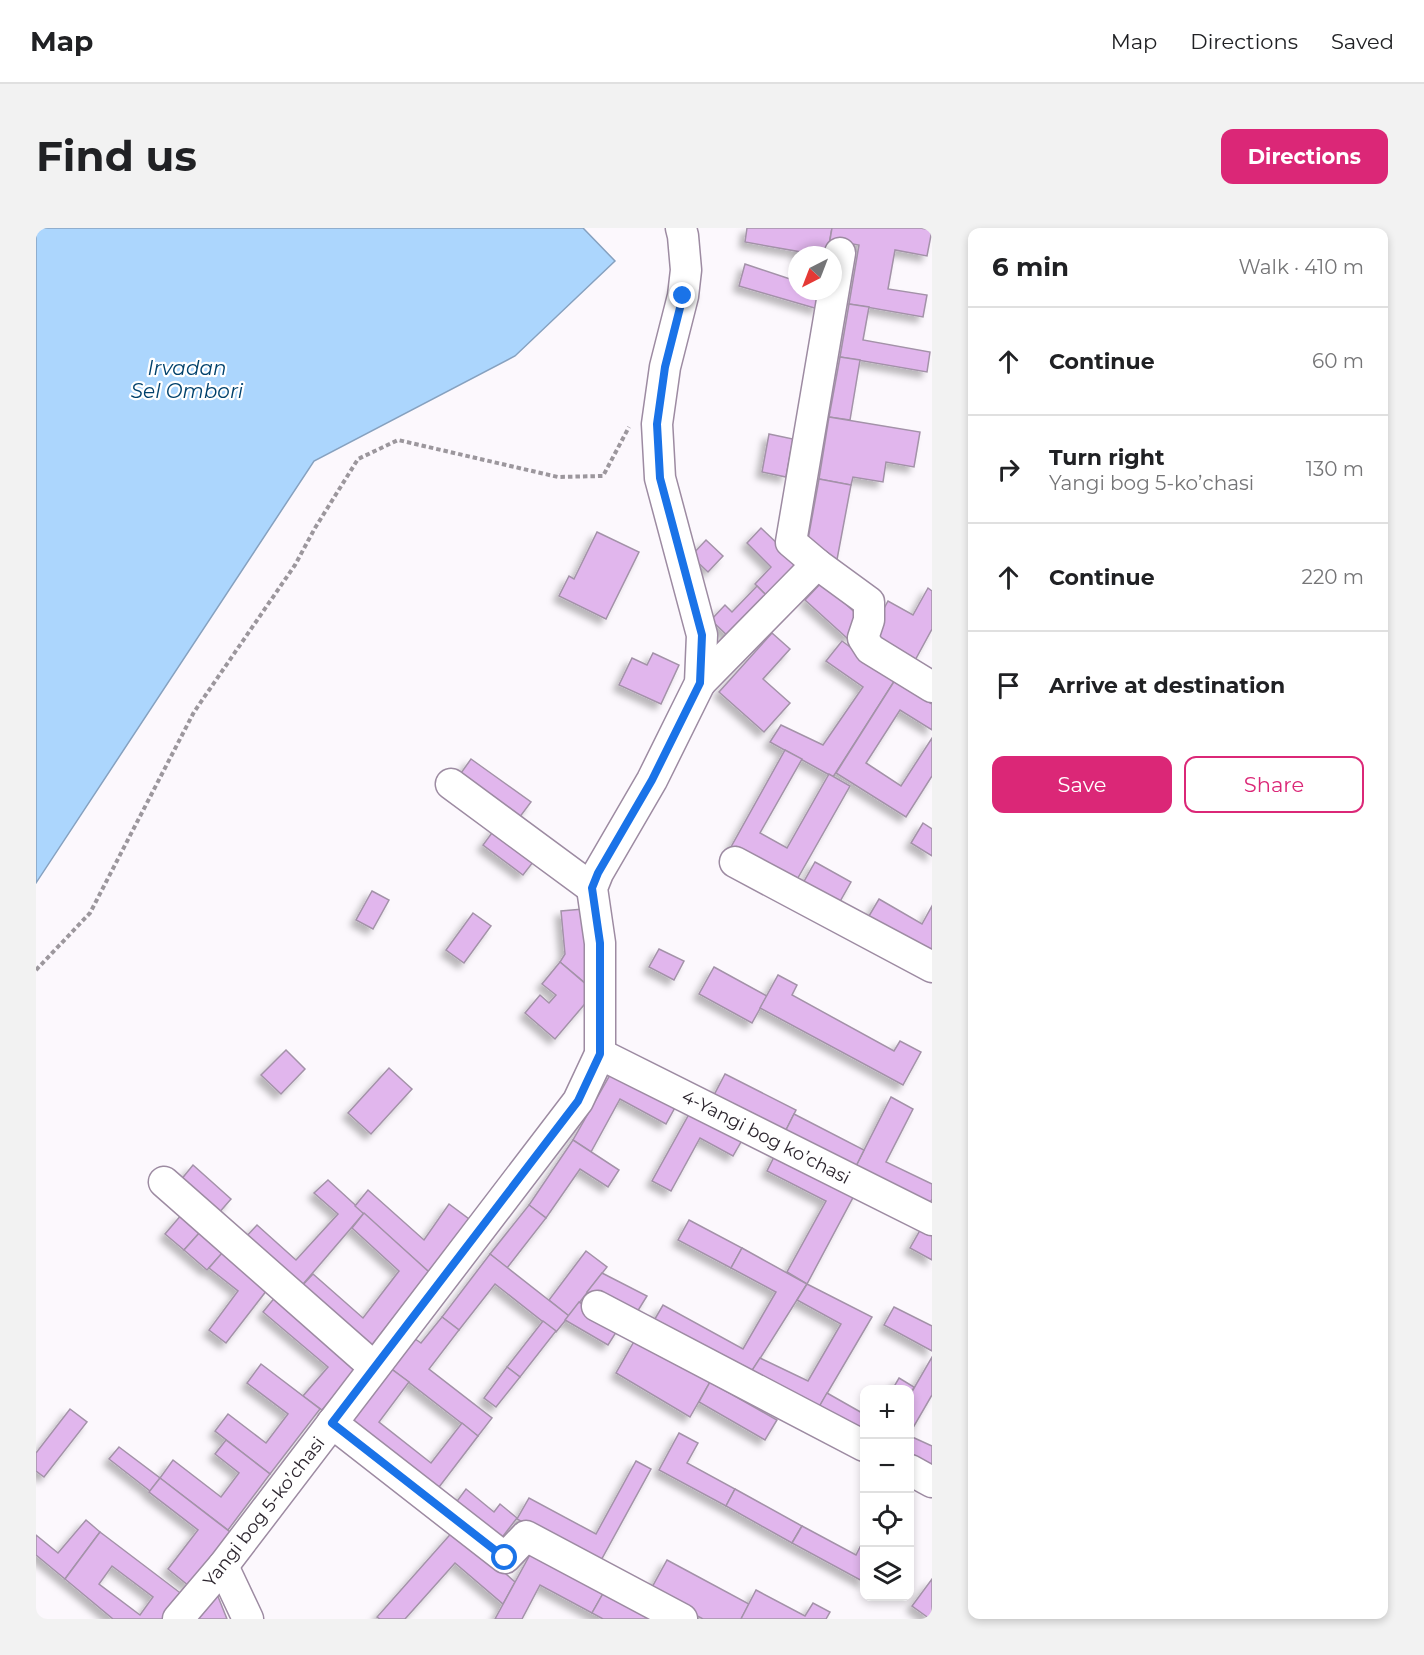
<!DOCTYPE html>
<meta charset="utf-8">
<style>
:root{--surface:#fff;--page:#f2f2f2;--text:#202124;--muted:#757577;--line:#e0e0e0;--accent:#db2777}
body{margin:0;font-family:Montserrat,sans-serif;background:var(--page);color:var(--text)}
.controls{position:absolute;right:18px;bottom:18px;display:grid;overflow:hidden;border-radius:12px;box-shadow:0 3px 9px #0003}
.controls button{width:54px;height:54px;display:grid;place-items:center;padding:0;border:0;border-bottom:2px solid var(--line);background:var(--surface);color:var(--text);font:30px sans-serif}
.compass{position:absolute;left:752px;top:18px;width:54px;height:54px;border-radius:50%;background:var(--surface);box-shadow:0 3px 9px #0003;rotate:222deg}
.stop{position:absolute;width:18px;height:18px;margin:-14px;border:4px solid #1a73e8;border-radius:50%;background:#fff}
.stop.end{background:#1a73e8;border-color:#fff;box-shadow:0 2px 6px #0008}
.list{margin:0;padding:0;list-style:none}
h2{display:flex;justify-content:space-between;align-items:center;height:78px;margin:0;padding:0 24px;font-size:26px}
h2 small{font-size:20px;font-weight:400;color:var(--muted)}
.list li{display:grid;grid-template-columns:39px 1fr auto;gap:18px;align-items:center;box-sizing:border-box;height:108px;padding:0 24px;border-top:2px solid var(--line)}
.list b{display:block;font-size:22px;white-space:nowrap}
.list p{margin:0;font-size:20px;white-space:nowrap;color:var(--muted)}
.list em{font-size:20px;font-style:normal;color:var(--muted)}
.actions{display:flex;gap:12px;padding:18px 24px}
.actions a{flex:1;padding:14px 0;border:2px solid var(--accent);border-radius:12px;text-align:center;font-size:21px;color:var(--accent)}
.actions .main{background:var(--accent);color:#fff}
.icon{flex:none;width:33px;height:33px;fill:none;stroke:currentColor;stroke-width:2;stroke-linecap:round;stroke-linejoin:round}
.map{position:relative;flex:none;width:896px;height:1391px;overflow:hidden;border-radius:12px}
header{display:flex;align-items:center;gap:36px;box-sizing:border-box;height:84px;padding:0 30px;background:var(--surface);border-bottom:2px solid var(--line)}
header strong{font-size:28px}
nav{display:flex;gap:33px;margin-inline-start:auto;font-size:21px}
.intro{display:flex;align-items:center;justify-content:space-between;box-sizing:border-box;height:144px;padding:0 36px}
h1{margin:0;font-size:42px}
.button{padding:15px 27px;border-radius:12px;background:var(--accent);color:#fff;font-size:21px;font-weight:700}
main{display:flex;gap:36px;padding:0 36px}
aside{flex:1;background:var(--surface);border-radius:12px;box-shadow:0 3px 9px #0003}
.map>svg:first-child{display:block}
.water{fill:#acd6fd;stroke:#86a1bf;stroke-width:1.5}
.building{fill:#e1b6ed;stroke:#a392a8;stroke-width:1.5;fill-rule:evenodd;filter:url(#shadow)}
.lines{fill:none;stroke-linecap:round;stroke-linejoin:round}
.minor-casing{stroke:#9d8ba2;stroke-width:33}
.path{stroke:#9c979d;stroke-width:4;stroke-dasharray:4.5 3;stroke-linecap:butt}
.minor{stroke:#fff;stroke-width:30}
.route{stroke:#1a73e8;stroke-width:8}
.labels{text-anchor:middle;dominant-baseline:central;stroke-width:4.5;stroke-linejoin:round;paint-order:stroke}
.street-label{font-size:18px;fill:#2c252e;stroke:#fff}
.water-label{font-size:20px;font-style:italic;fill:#00416c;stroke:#fff}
</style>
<header>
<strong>Map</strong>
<nav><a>Map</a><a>Directions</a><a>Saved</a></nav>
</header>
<div class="intro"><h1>Find us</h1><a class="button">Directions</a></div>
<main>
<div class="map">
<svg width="896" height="1391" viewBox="0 0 896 1391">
<defs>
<filter id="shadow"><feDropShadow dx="-5.5" dy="5.5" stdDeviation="3" flood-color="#0004"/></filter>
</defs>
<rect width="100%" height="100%" fill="#fcf8fd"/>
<polygon class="water" points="0,0 547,0 579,33 479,128 278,233 0,655"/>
<g class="building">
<polygon points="711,0 796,0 791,27 765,27 765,24 709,14"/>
<polygon points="796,0 884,0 896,2 891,28 859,22 852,61 891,67 887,89 813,76 823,17 794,12"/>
<polygon points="709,36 760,53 761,49 761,63 785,63 782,81 703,58"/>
<polygon points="813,76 833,79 827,112 894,124 891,144 804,129"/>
<polygon points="804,129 824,132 814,192 793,189"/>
<polygon points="793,189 884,204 878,239 850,234 847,254 817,249 815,257 783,251"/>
<polygon points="733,206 757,211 750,249 726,244"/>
<polygon points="783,251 815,257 800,337 771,317"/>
<polygon points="725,300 766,339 735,372 719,356 735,339 711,315"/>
<polygon points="561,304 603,324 570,391 523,368 533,348 538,351"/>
<polygon points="670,312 687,328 672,344 655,328"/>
<polygon points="786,354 828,393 812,411 769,372"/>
<polygon points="721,358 735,372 697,413 675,392 689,377 696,384"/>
<polygon points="892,360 896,363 896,401 877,436 831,412 852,373 877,387"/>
<polygon points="736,405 754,421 727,451 754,475 728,504 683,464"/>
<polygon points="806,413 859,452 797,549 734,514 745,497 787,517 827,459 790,433"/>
<polygon points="617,425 643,437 625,476 583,457 596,430 611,437"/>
<polygon points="859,452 896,476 896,502 864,482 830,535 865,558 896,510 896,548 870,589 800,545"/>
<polygon points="749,522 766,531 724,605 751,620 793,546 814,558 759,655 695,619"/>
<polygon points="435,531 495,574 480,594 420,552"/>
<polygon points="887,595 896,601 896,628 875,615"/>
<polygon points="461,598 501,629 487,647 447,617"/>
<polygon points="779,634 815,654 802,677 766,657"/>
<polygon points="336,663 353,672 337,701 320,692"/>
<polygon points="843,671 886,696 896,678 896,723 830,693"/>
<polygon points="547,681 558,741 548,754 524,734 529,726 525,683"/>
<polygon points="437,685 455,698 428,735 410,722"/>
<polygon points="623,721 648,733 638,752 613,739"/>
<polygon points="524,734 559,764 519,811 489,785 504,767 513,775 520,767 506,756"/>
<polygon points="678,739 731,768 716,795 663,766"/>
<polygon points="742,747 761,757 756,767 858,823 864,813 885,824 867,857 724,780"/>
<polygon points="250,822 269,841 245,866 225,847"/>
<polygon points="353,840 376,861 335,906 312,885"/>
<polygon points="578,840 642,874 630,896 584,871 555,924 537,912"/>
<polygon points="689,846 760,882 747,908 676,871"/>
<polygon points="855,869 877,881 850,934 896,956 896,971 891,981 817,944"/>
<polygon points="657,879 709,907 697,928 664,910 635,963 616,953"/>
<polygon points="758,886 828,922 817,944 747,908"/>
<polygon points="537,912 583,942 572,959 544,941 510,990 493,977"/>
<polygon points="742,921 821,962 771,1056 751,1044 790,973 731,943"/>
<polygon points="157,937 195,971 182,986 144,953"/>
<polygon points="292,952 328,985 262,1062 208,1011 221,997 260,1032 302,986 278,965"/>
<polygon points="332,962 388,1012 413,976 433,991 393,1044 319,978"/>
<polygon points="493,977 510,990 471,1040 454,1026"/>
<polygon points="328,985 393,1044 332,1122 262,1062 277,1046 327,1090 363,1043 316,1000"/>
<polygon points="146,986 165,1003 148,1022 129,1006"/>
<polygon points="653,992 706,1020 695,1040 642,1012"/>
<polygon points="887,997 896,1001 896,1032 874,1020"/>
<polygon points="165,1003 188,1023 171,1042 148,1022"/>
<polygon points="706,1020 771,1056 713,1148 616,1096 627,1077 707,1121 740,1064 695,1040"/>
<polygon points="550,1023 571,1039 533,1088 513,1072"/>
<polygon points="186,1025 231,1062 190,1115 173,1102 202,1063 173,1040"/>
<polygon points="454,1026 533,1088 520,1104 459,1056 423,1102 406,1089"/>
<polygon points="566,1045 611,1068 598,1089 551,1064"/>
<polygon points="771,1056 836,1089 779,1186 711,1150 724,1130 772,1153 805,1096 761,1072"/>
<polygon points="240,1068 323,1138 286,1182 267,1168 292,1139 227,1084"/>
<polygon points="543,1074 584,1098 572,1117 529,1092"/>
<polygon points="858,1079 896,1098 896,1123 848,1097"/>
<polygon points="406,1089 423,1102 393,1141 456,1190 442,1208 352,1138 375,1108 385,1115"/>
<polygon points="507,1093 520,1103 484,1149 471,1139"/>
<polygon points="600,1110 674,1154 654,1189 580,1145"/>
<polygon points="896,1129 896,1167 874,1205 874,1167"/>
<polygon points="225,1136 284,1181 234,1246 179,1203 192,1186 230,1215 252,1186 211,1155"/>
<polygon points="471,1139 484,1149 460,1179 448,1170"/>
<polygon points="354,1140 373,1154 343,1194 395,1235 426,1195 442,1208 397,1267 310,1198"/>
<polygon points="863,1150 878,1159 874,1167 874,1162 856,1162"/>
<polygon points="674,1154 741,1192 729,1212 663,1174"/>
<polygon points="791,1165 828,1186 828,1210 779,1186"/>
<polygon points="34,1181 51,1194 8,1249 0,1243 0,1225"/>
<polygon points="643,1205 662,1215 651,1235 699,1261 690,1278 623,1242"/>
<polygon points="874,1208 896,1218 896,1246 874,1234"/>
<polygon points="190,1212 234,1246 192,1302 124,1250 137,1232 185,1269 203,1245 179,1226"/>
<polygon points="83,1219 124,1250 114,1263 73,1231"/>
<polygon points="600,1233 615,1241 563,1336 481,1291 493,1270 560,1306"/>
<polygon points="124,1250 194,1304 153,1358 132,1341 162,1302 113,1264"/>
<polygon points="430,1261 458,1284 464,1276 481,1290 461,1316 416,1280"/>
<polygon points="699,1261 766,1298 756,1315 690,1278"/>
<polygon points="50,1292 64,1304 29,1351 0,1327 0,1307 22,1325"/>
<polygon points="766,1298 820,1327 828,1311 828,1354 756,1315"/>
<polygon points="419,1301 479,1354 467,1376 419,1335 369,1391 344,1391 341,1389"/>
<path d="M64 1304 147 1367 127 1391H77L29 1351ZM76 1338 117 1369 104 1387 63 1356Z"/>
<polygon points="496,1323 569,1362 556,1385 504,1357 486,1391 459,1391"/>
<polygon points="631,1332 713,1376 705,1391 667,1391 614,1363"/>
<polygon points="896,1351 896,1390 894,1391 876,1378"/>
<polygon points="569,1362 622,1391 567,1391 556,1385"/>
<polygon points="720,1362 769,1388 777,1375 794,1384 790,1391 705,1391"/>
<polygon points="181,1366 191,1391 160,1391"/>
</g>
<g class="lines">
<defs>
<g id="minor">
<polyline points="804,25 755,314 781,336 833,374 833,392 827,410 834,421 896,459"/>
<polyline points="664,455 781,336"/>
<polyline points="415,556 556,660"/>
<polyline points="699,634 896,739"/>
<polyline points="564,826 896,992"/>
<polyline points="128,954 338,1139"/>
<polyline points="561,1078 828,1218"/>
<polyline points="296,1195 469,1330 490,1308 646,1391"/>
<polyline points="874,1242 896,1254"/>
<polyline points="187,1338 212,1391"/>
<polyline points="142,1391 187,1338 542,873 564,826 564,715 556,660 562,645 616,552 664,455 666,407 624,250 621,196 629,139 647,68 650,42 647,8 645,0"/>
</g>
</defs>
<use href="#minor" class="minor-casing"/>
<polyline class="path" points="0,742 54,685 158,484 259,337 279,300 322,231 362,212 522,249 567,248 593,199"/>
<use href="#minor" class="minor"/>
</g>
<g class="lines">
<polyline class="route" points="469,1330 296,1195 542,873 564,826 564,715 556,660 562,645 616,552 664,455 666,407 624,250 621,196 629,139 647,68"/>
</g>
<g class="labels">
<g class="street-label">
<text transform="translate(730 909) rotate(27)">4-Yangi bog koʼchasi</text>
<text transform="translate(228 1284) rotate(-52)">Yangi bog 5-koʼchasi</text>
</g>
<g class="water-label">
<text x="151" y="140">Irvadan<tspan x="151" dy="23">Sel Ombori</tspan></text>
</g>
</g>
</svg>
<div class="controls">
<button>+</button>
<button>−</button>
<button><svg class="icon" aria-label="locate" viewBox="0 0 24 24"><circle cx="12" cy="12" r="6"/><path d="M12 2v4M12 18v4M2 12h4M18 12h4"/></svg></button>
<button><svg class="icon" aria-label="layers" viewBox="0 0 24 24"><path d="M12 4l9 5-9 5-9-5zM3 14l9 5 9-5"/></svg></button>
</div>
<svg class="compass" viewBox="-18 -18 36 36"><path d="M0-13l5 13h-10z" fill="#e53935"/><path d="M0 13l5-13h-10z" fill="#757577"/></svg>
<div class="stop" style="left:469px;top:1330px"></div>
<div class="stop end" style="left:647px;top:68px"></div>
</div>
<aside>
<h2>6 min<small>Walk · 410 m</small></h2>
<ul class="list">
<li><svg class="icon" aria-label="ahead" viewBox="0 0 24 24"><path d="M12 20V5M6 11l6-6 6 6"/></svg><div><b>Continue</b></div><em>60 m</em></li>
<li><svg class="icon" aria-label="right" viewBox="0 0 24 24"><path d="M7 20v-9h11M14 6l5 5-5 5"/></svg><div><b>Turn right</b><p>Yangi bog 5-koʼchasi</p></div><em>130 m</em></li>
<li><svg class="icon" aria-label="ahead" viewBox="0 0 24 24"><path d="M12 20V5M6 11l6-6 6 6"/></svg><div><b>Continue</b></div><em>220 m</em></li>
<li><svg class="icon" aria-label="arrive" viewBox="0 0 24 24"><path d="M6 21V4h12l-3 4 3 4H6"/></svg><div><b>Arrive at destination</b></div></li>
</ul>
<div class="actions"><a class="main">Save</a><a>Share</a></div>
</aside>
</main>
